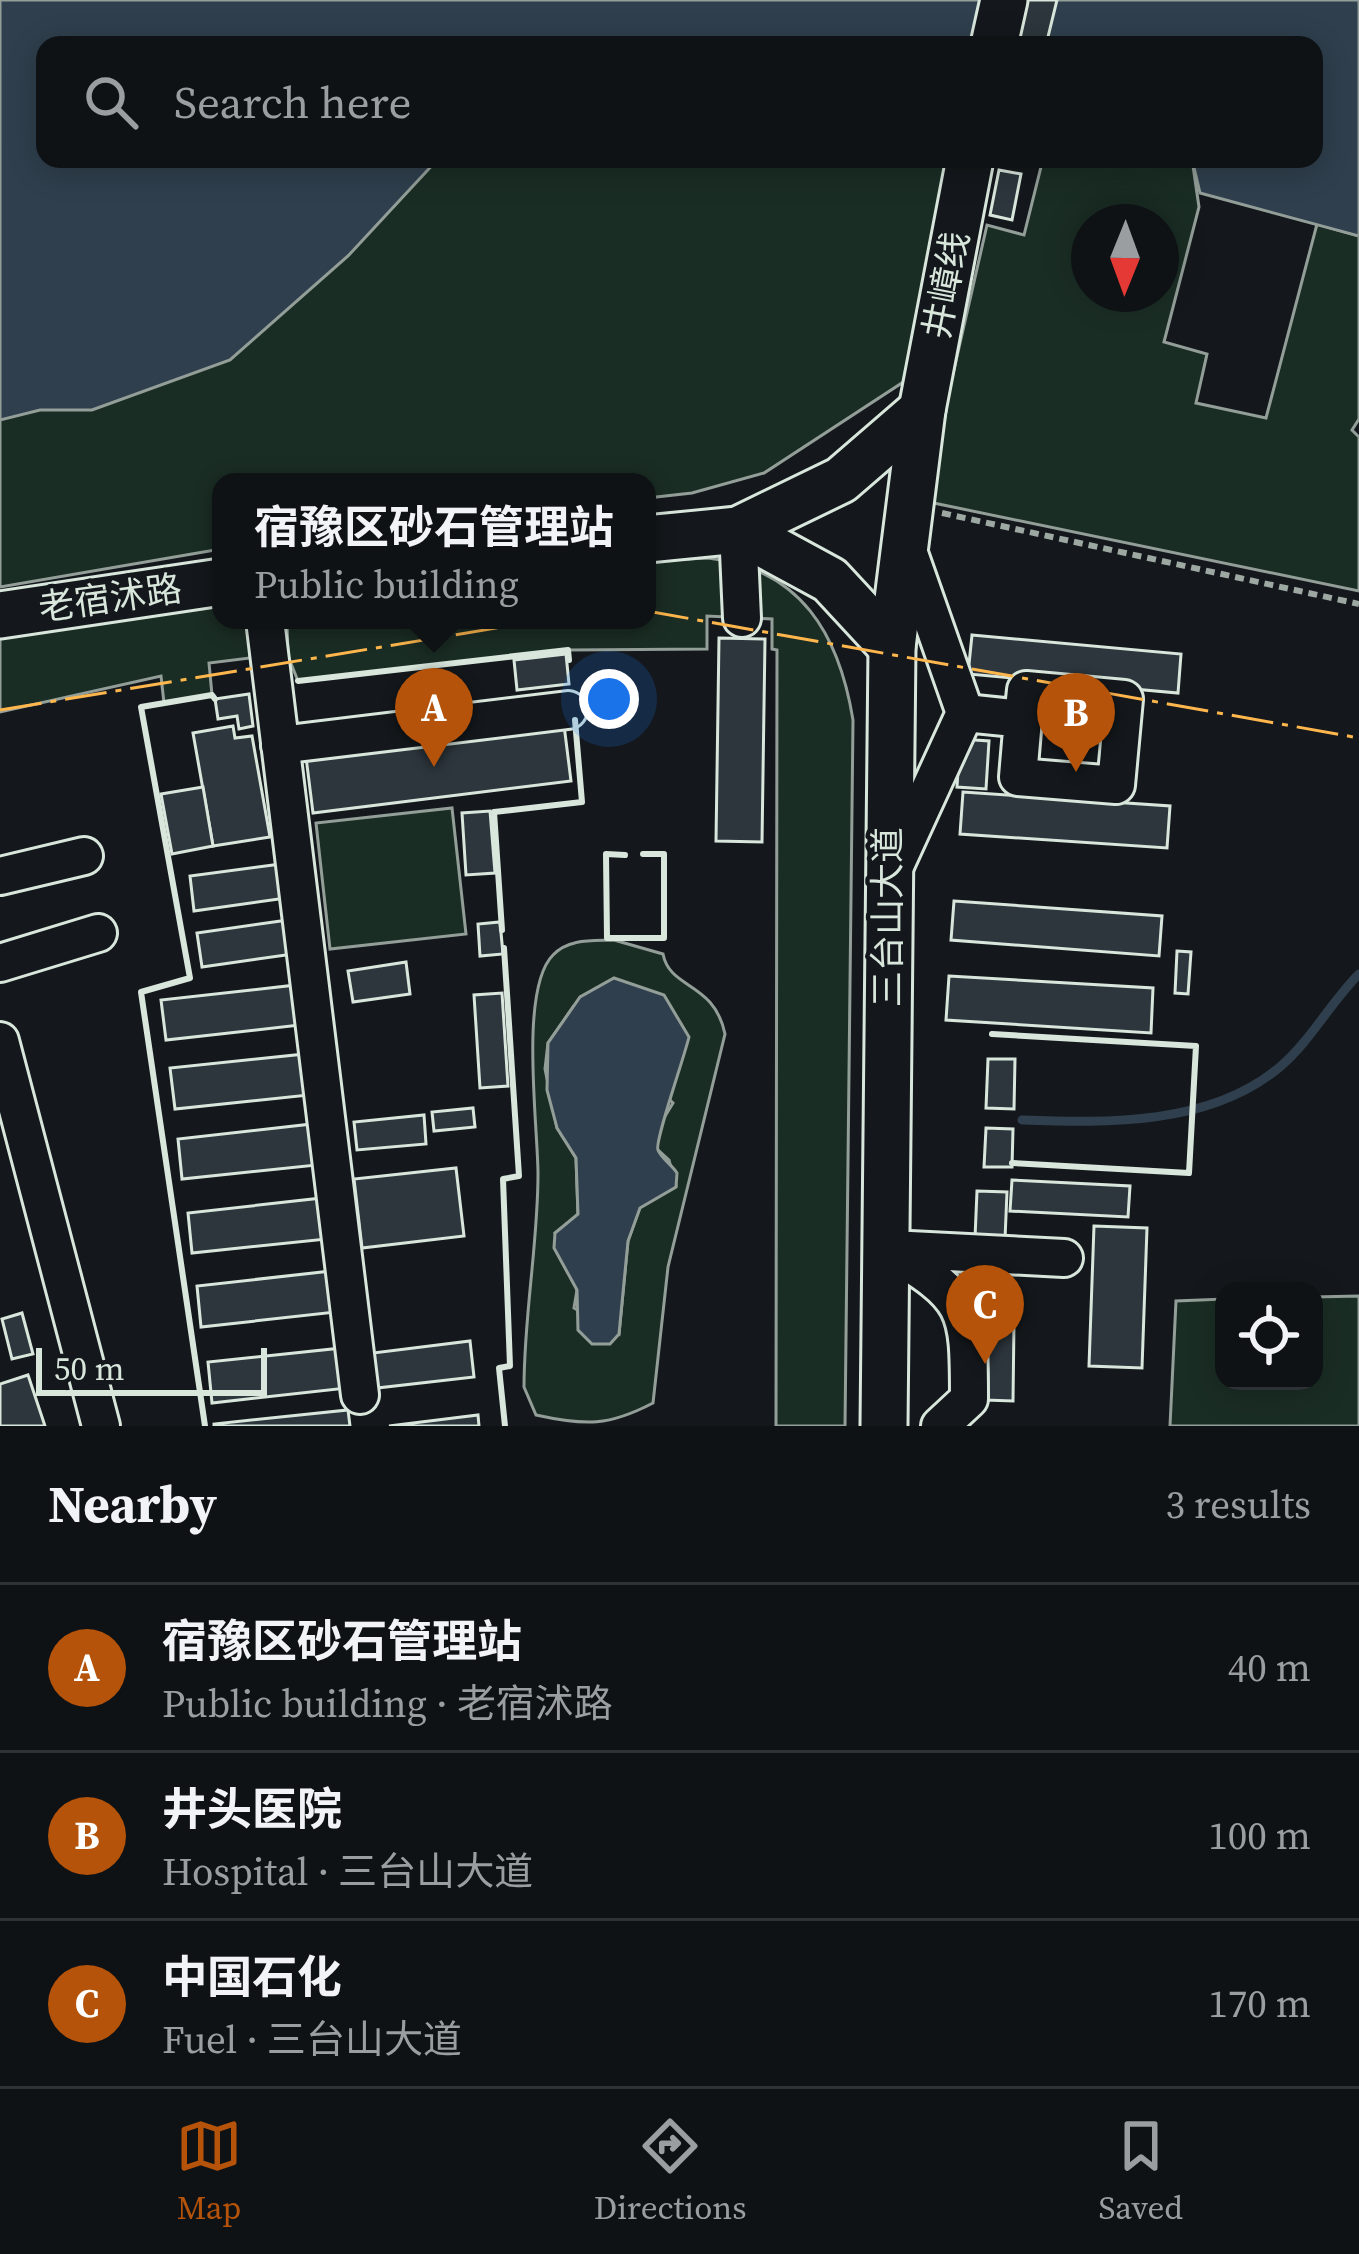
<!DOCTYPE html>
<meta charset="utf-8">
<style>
:root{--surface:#0f1215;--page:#1d2022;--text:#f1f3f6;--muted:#9b9ea0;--line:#2f3234;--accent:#b45309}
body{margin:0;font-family:"Source Serif 4","Noto Sans SC",serif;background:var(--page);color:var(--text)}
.controls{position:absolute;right:36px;bottom:36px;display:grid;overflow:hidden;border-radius:24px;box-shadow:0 6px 30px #0003}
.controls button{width:108px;height:108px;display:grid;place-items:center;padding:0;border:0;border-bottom:3px solid var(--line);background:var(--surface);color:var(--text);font:60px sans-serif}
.compass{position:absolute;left:1071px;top:204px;width:108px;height:108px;border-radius:50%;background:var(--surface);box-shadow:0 6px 30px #0003;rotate:181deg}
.scale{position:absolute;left:36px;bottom:30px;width:231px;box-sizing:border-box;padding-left:12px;border:6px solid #d8e6dc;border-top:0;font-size:33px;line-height:42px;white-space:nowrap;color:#d8e6dc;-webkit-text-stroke:9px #14181c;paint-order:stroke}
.you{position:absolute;left:609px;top:699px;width:42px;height:42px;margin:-30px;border:9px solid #fff;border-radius:50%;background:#1a73e8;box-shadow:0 0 0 18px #1a73e833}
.badge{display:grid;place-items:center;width:78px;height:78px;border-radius:50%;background:var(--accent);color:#fff;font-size:39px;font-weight:700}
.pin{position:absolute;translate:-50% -99px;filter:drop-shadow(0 3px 6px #0008)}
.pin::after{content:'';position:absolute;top:63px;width:42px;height:36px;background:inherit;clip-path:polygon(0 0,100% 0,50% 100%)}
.popup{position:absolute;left:212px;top:473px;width:444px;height:156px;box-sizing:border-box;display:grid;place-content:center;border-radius:24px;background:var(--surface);filter:drop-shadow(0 3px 9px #0005);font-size:39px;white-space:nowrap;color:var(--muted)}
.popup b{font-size:45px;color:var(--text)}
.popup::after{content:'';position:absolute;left:50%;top:100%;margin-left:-24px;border:24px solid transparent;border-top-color:var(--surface)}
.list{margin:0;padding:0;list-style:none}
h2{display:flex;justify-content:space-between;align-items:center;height:156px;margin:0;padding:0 48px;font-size:51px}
h2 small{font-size:39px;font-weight:400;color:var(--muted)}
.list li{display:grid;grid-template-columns:78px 1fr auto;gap:36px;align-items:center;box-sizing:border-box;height:168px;padding:0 48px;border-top:3px solid var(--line)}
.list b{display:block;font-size:45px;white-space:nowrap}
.list p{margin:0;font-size:39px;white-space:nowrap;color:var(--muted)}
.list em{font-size:39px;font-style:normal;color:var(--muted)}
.icon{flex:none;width:66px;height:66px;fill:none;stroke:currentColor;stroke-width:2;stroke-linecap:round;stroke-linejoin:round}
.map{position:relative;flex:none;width:1359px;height:1426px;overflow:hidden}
.search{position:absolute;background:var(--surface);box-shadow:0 6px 30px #0003;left:36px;right:36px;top:36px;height:132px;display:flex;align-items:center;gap:30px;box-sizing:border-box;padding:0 42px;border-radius:24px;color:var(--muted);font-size:45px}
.sheet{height:660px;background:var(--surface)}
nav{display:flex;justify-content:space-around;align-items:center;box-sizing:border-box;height:168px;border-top:3px solid var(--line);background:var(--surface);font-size:33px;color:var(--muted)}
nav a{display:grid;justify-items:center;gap:6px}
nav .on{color:var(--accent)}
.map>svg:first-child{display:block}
.green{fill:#1a2d24;stroke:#939e99;stroke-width:3;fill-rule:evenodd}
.water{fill:#2f3f4d;stroke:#939e99;stroke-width:3}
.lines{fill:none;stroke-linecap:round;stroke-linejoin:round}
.stream{stroke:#2f3f4d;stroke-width:9}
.building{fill:#2c363c;stroke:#d8e6dc;stroke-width:3}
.minor-casing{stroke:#d8e6dc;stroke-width:42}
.major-casing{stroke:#d8e6dc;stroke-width:51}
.path{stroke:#9da8a2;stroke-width:6;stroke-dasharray:9 6;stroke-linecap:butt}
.minor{stroke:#14181c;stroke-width:36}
.major{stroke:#14181c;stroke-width:45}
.wall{stroke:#d8e6dc;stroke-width:6}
.power{stroke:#ffb74d;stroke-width:3;stroke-dasharray:42 9 6 9;stroke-linecap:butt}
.labels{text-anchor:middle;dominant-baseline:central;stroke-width:9;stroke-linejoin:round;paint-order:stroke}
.street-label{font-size:36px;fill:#d8e6dc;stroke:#14181c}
</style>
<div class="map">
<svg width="1359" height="1426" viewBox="0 0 1359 1426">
<rect width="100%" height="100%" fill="#14181c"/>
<g class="green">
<polygon points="0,0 976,45 45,45 45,159 955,159 914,375 764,473 692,493 647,498 647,482 221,482 221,549 0,587"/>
<path d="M1043 159H1192L1199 207 1164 342 1207 354 1196 403 1266 418 1317 224 1359 236V419L1352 430 1359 437V591L924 501 987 225 1024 235ZM1089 222H1161V294H1089Z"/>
<path d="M708 558C801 569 839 634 853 720L845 1426H776L777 650 772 649V619L707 616V649L568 650 298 681 288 656 287 620H647V561Z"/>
<polygon points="221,605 221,620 249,620 250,658 209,663 212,695 164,703 161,676 0,712 0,631"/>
<polygon points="452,808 466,934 330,949 316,823"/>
<path d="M614 940 663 954C670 990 714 981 725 1034L668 1267 653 1403C609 1426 586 1426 536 1415L524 1387C524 1315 538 1244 538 1174 538 1126 519 989 553 955 569 938 593 941 614 940ZM573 1007 673 1103 656 1131 657 1149 669 1160 676 1186 640 1207 628 1241 619 1334 574 1308 577 1290 555 1233 578 1215 576 1158 557 1128 545 1069 548 1043Z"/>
<polygon points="1359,1296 1359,1426 1170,1426 1176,1301 1224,1299 1224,1381 1314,1381 1314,1297"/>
</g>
<g class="water">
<polygon points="0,0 1359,0 1359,236 1200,193 1192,159 1314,159 1314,45 45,45 45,159 438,159 348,256 230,360 92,410 40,410 0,420"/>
<path d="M614 978 664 995 689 1037C685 1055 654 1143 658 1150 661 1158 672 1165 677 1173L676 1187 640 1208 628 1241 619 1334 610 1344H592L578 1330 577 1290 554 1248 555 1233 578 1214 576 1158 557 1128 547 1090 548 1043 580 997Z"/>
</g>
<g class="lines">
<path class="stream" d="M1022 1120C1107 1123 1211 1126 1281 1066 1311 1040 1331 1002 1359 974"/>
</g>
<g class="building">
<polygon points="1020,0 1057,0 1046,45 1010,45"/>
<polygon points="999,170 1021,174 1012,220 990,215"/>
<polygon points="972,635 1181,654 1178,693 968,674"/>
<polygon points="719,638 765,639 762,842 716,841"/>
<polygon points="566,654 569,684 517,690 514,660"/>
<polygon points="249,694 253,726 239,729 237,716 218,719 215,699"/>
<polygon points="564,725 571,781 313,813 306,757"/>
<polygon points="233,726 235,738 252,736 270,837 213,846 193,733"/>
<polygon points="960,739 989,741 986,789 957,787"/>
<polygon points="203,787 213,846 172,854 161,794"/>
<polygon points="963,792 1170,806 1167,848 960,834"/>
<polygon points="490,811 495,873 466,875 462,813"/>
<polygon points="281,864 286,898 194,911 190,876"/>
<polygon points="954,901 1162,916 1159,956 951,940"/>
<polygon points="288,920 293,954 202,967 197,933"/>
<polygon points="500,922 503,954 480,956 478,924"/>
<polygon points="1177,951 1191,952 1188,994 1175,993"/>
<polygon points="406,962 410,994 353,1002 348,971"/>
<polygon points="949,976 1153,988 1151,1033 946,1020"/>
<polygon points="296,985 300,1025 166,1040 161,1000"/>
<polygon points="502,993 508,1086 480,1088 474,995"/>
<polygon points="305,1054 309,1095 175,1109 170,1068"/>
<polygon points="988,1059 1015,1059 1014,1109 986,1108"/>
<polygon points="473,1108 475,1127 434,1131 432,1112"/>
<polygon points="424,1115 426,1144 357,1150 354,1122"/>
<polygon points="312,1124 317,1165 182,1179 178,1139"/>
<polygon points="986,1128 1013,1129 1012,1167 984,1167"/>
<polygon points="456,1168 464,1236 362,1248 354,1179"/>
<polygon points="1012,1180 1130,1186 1128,1217 1010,1211"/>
<polygon points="977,1191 1007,1192 1005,1239 975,1238"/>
<polygon points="322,1198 327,1239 192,1253 188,1213"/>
<polygon points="1094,1226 1147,1228 1142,1368 1089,1366"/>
<polygon points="331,1271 336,1312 201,1327 197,1286"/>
<polygon points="22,1313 33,1354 12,1359 2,1319"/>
<polygon points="988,1322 1014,1322 1013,1401 985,1400 956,1345 988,1345"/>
<polygon points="470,1341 474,1377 377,1388 373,1353"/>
<polygon points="342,1348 347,1388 212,1403 208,1362"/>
<polygon points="28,1375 45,1426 0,1426 0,1384"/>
<polygon points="348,1410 350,1426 214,1426 214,1424"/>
<polygon points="478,1415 479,1426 389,1426"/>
</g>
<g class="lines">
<defs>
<g id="minor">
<polyline points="738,530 742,618"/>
<polyline points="265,620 360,1395"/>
<polyline points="965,713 1023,719 1018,777 1116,785 1124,699 1026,690 1023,719"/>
<polyline points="280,745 568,710"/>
<polyline points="892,872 965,713 906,545"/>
<polyline points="0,876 84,856"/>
<polyline points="0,963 98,933"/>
<polyline points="0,1041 101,1426"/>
<path d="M887 1249C968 1298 969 1306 969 1399L940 1426"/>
<polyline points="890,1249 1064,1258"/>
</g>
<g id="major">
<polyline points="994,45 1004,0"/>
<polyline points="738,530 830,580 892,647"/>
<polyline points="647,539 738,530 841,480 922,410"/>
<polyline points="0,615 221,582"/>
<polyline points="884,1426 892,647 922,410 970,159"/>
</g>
</defs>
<use href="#minor" class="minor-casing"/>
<use href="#major" class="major-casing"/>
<polyline class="path" points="942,513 1359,604"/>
<use href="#minor" class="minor"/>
<use href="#major" class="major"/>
<g class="wall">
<polyline points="298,681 568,650 569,660"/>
<polyline points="625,855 606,854 607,938 664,938 664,854 643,854"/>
<polyline points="502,930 494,812 582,802 575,720"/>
<polyline points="504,948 519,1176 503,1179 510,1366 499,1368 505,1426"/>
<polyline points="992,1034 1196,1046 1189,1173 1012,1163"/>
<polyline points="205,1426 141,992 190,978 141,707 212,695 215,699"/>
</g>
<g class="power">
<polyline points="647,611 1359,738"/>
<polyline points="0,710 545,620"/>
</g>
</g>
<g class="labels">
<g class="street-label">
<text transform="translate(946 285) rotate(-79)">井嶂线</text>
<text transform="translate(110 598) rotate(-8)">老宿沭路</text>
<text transform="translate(887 917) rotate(-90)">三台山大道</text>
</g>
</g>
</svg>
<div class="controls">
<button><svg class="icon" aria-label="locate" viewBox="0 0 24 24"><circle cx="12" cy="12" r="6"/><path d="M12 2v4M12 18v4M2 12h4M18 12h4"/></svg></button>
</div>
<svg class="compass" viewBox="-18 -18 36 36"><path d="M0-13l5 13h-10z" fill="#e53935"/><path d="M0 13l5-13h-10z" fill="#9b9ea0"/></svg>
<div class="scale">50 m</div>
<div class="you"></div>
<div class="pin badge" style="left:434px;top:767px">A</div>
<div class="popup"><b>宿豫区砂石管理站</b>Public building</div>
<div class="pin badge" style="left:1076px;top:772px">B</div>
<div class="pin badge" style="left:985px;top:1364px">C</div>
<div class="search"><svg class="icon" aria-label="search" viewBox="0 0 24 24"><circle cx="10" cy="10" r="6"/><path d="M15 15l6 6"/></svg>Search here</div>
</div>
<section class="sheet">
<h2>Nearby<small>3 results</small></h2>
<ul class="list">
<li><span class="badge">A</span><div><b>宿豫区砂石管理站</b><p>Public building · 老宿沭路</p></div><em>40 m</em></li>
<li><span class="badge">B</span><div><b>井头医院</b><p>Hospital · 三台山大道</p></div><em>100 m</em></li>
<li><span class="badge">C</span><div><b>中国石化</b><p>Fuel · 三台山大道</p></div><em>170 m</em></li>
</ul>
</section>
<nav>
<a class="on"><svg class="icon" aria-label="map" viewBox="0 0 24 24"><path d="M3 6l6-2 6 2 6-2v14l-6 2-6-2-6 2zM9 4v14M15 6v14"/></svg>Map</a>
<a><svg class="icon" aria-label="directions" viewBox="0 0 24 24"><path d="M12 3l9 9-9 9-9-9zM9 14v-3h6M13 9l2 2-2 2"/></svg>Directions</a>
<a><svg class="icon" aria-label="saved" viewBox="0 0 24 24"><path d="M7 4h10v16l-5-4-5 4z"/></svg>Saved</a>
</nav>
